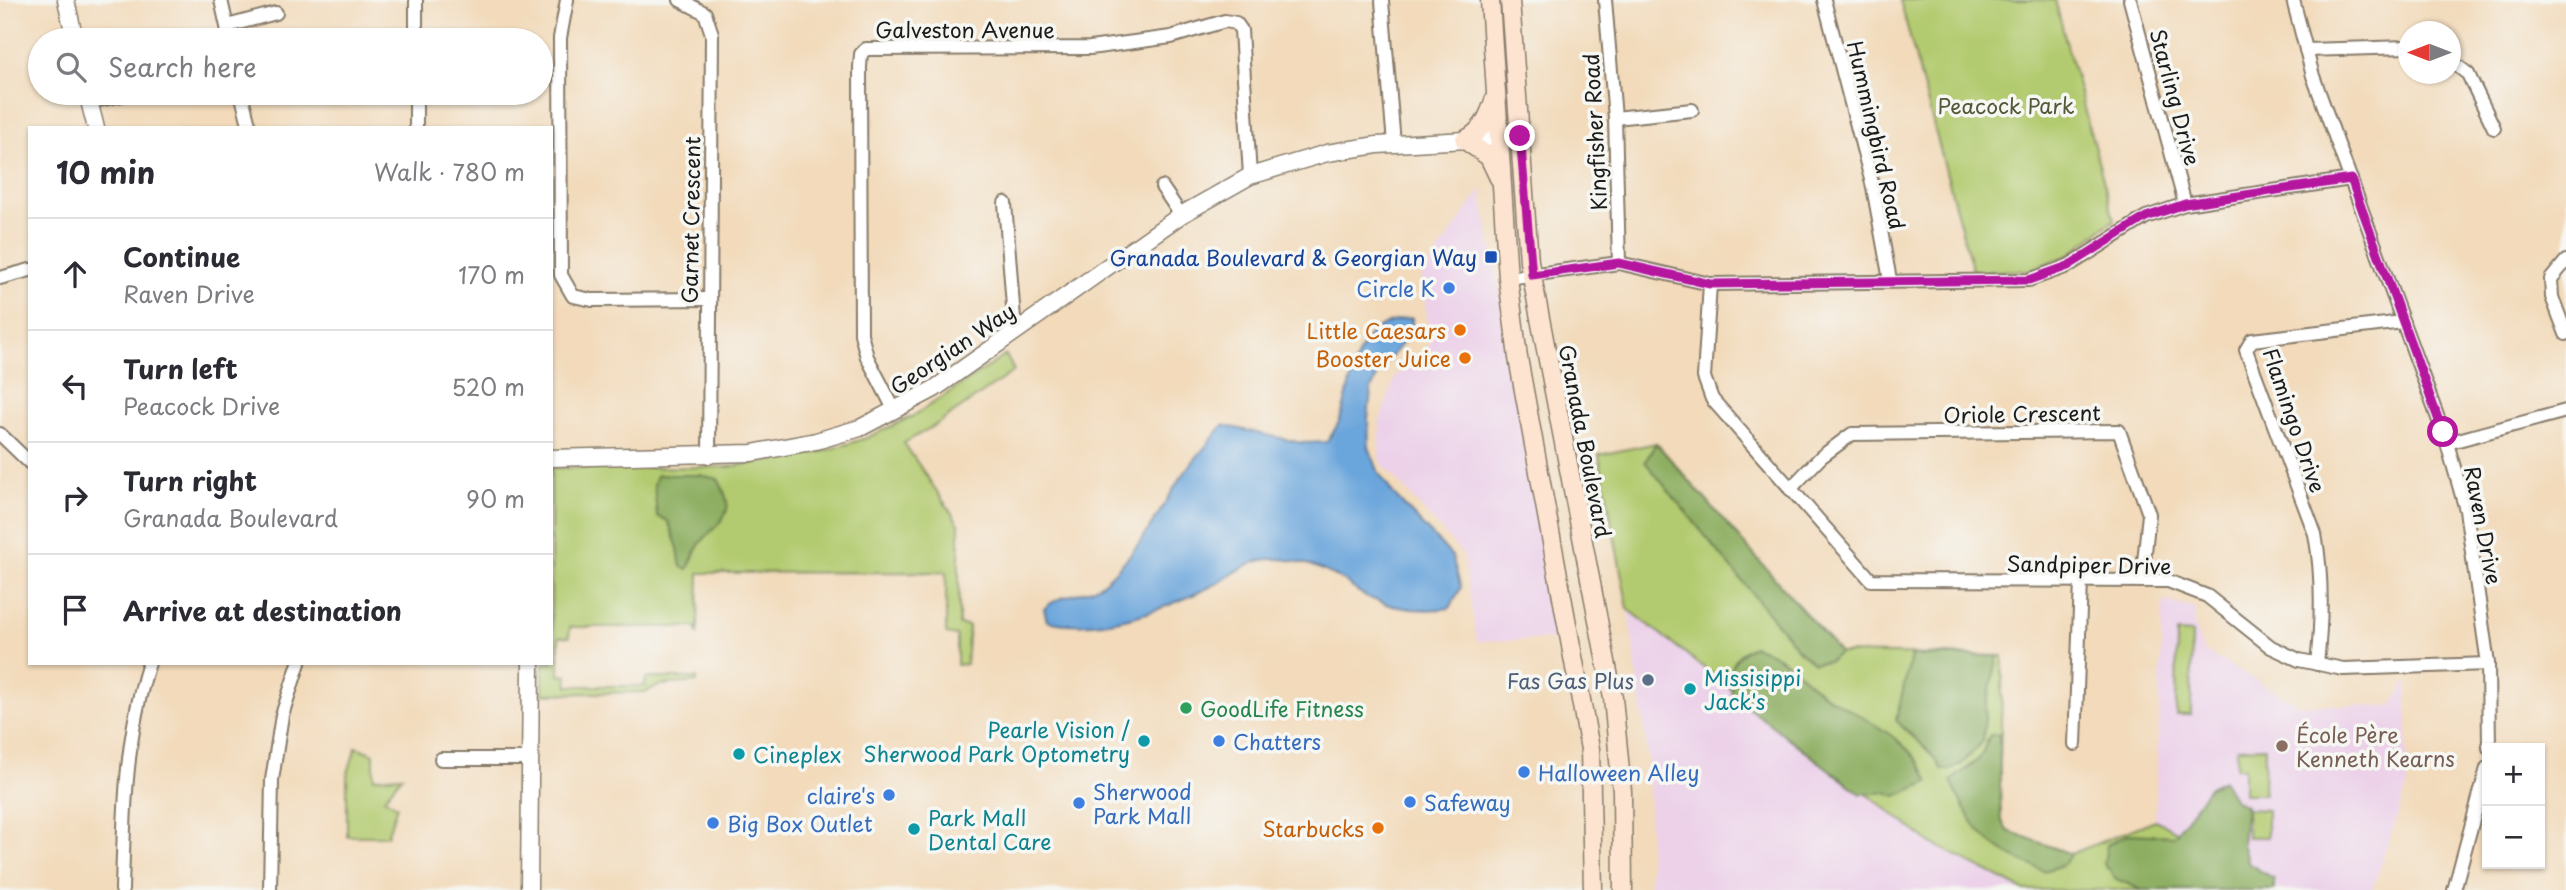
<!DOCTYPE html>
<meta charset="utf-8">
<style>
:root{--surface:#fff;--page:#f7f7f7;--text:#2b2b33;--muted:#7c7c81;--line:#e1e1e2}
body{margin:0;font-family:"Playpen Sans",sans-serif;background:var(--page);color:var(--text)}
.controls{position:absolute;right:21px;bottom:21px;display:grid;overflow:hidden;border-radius:0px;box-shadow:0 2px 5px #0004}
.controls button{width:63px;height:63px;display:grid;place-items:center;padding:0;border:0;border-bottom:2px solid var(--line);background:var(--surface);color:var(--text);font:35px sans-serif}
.compass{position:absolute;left:2398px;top:21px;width:63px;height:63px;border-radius:50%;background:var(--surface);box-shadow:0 2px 5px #0004;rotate:270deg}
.stop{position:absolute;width:21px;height:21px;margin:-16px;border:5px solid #b5179e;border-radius:50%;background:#fff}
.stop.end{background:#b5179e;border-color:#fff;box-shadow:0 2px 7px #0008}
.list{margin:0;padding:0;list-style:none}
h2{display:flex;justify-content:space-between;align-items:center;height:91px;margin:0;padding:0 28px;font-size:30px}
h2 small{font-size:23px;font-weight:400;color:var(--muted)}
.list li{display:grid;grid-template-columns:46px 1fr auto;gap:21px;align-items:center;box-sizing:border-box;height:112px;padding:0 28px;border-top:2px solid var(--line)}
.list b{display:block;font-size:26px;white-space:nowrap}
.list p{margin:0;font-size:23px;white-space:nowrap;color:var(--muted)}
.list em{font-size:23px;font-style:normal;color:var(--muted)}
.icon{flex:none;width:38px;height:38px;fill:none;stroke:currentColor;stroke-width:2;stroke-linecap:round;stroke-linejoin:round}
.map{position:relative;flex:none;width:2566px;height:890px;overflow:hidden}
.search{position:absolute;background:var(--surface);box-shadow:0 2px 5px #0004;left:28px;top:28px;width:525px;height:77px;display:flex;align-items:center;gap:18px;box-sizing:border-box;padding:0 24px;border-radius:38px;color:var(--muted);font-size:26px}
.panel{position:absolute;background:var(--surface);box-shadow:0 2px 5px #0004;left:28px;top:126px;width:525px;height:539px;border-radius:0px}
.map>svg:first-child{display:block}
.built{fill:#ecd1e9}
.green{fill:#b3cb70;stroke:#687446;stroke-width:2}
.forest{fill:#8eaf62;stroke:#55663f;stroke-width:2}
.water{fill:#6ba5db;stroke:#44607c;stroke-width:2}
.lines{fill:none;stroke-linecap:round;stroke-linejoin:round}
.minor-casing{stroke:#877b6b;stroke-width:16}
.tertiary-casing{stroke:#877b6b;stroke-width:19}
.secondary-casing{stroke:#877b6b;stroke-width:21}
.minor{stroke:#fff;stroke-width:12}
.tertiary{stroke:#fff;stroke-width:16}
.secondary{stroke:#fde4d1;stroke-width:18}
.route{stroke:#b5179e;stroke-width:9}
.transit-dot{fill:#1a4fb4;stroke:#f6f6f2;stroke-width:2.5}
.shop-dot{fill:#3f7fe0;stroke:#f6f6f2;stroke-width:2.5}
.food-dot{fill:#e8710a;stroke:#f6f6f2;stroke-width:2.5}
.service-dot{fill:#5c6f8a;stroke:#f6f6f2;stroke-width:2.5}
.culture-dot{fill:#0f9aa8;stroke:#f6f6f2;stroke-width:2.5}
.leisure-dot{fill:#2e9e5b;stroke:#f6f6f2;stroke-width:2.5}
.education-dot{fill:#8d6e63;stroke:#f6f6f2;stroke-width:2.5}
.labels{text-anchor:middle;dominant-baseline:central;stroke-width:7;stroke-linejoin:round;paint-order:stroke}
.street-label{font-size:21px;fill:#1c1c1c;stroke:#f6f6f2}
.park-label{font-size:21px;fill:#515939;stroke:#f6f6f2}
.transit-label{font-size:21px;fill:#164399;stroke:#f6f6f2;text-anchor:end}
.shop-label{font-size:21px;fill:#366cbe;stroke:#f6f6f2;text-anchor:start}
.food-label{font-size:21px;fill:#c56008;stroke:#f6f6f2;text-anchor:end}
.culture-label{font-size:21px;fill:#0d838f;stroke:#f6f6f2;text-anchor:start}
.service-label{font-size:21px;fill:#4e5e75;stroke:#f6f6f2;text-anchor:end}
.leisure-label{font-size:21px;fill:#27864d;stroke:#f6f6f2;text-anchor:start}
.education-label{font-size:21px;fill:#785e54;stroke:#f6f6f2;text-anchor:start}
</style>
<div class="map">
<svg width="2566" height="890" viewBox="0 0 2566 890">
<rect width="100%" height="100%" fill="#f6f6f2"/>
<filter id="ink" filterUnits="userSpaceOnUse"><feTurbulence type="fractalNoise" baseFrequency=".0143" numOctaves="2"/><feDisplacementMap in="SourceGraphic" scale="14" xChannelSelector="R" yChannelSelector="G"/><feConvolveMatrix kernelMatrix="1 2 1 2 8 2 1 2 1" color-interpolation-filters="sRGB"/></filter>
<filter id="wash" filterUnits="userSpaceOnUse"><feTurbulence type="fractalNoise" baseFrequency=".00686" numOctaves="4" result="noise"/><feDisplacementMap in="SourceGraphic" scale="28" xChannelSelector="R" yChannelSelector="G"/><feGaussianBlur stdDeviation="1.57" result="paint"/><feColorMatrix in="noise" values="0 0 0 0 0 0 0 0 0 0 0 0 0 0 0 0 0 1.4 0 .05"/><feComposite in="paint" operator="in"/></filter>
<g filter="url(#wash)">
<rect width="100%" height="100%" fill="#f2daba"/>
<g class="built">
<polygon points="1481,189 1497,277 1557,639 1477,641 1463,555 1379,460 1380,421 1395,377 1431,343 1421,278"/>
<polygon points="2163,601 2196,609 2194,626 2204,651 2298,704 2392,706 2407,680 2407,787 2372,890 2274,890 2274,879 2155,820"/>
<polygon points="1628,609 1929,842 2023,890 1650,890 1649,763"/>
</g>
<g class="green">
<polygon points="1900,0 2055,0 2114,220 2067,256 2029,270 1973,272"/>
<polygon points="1006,355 1014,371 939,423 904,443 959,524 959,625 969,626 966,664 957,665 957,636 946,634 946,572 699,573 698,635 696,627 570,627 569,637 559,637 559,675 567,676 568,686 645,686 646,678 697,678 697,682 661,685 645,692 543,694 543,663 551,663 551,468 728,467 822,452 866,438 913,416"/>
<polygon points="1656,443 1840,653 2003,656 1999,798 2001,819 2008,831 2071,854 2155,820 2274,879 2274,890 2023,890 1929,842 1628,609 1599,455"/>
<polygon points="2177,632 2192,633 2191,715 2176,715"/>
<polygon points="356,747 374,754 374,778 402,776 384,798 397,806 387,836 347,836 347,776"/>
<polygon points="2265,747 2264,794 2244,794 2244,768 2236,768 2237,748"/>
<polygon points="2247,809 2267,810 2267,837 2247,837"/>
</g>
<g class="forest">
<polygon points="1656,443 1840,653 1829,661 1814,663 1800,652 1645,462"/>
<path d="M657 475H699L718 479C737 513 725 516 703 540 696 547 692 560 688 569L681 567 678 548 668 521 657 516 654 484Z"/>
<path d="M1753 646C1790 657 1800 679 1828 697 1866 721 1912 738 1929 782L1896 796 1886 792 1861 794 1732 695C1730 671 1729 657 1753 646Z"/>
<path d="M1911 656H1998L1986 706 1983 741 1963 763 1950 770H1942C1930 748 1912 738 1896 720Z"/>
<path d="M1999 734 2001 819 2008 831 2071 854 2063 865 2044 871C1990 848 1975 836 1951 781L1980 758 1990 735Z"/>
<polygon points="2223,780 2235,800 2246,806 2242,844 2248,863 2274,879 2274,890 2142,890 2116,879 2104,864 2107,845 2128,834 2174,836 2209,787"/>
</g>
<path class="water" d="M1412 318V331L1379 372 1371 390 1368 419 1369 447 1379 473 1394 495 1452 556 1461 588 1450 608C1423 612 1398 610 1372 599 1362 596 1353 588 1345 582 1324 569 1298 559 1274 559 1250 559 1236 573 1216 584 1166 609 1103 634 1047 621L1044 609C1061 591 1088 597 1106 580 1137 552 1155 520 1176 485 1189 464 1208 445 1223 425L1302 443 1327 442C1331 435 1337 427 1340 419 1356 375 1350 322 1412 318Z"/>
</g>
<g filter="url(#ink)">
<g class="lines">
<defs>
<g id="minor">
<polyline points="221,0 230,40"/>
<polyline points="567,0 560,38 561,275 573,296 592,300 708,299"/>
<polyline points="680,0 705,13 712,34 709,457"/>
<polyline points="1605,0 1615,118 1619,263"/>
<polyline points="1824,0 1873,187 1890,280"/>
<polyline points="2130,0 2185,204"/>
<polyline points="2293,0 2313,76 2447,443 2466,510 2488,664 2489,748"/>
<polyline points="1382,1 1394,144"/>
<polyline points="227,26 276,13"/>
<polyline points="416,40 416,0"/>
<polyline points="2306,50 2408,47"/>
<polyline points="2450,60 2468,74 2494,128"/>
<polyline points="241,93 250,128"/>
<polyline points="90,102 132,93"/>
<polyline points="1615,118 1692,110"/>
<polyline points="416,128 416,93"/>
<polyline points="1162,187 1181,215"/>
<polyline points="1005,203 1015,332"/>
<polyline points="2566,261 2551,279 2552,297 2566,334"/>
<polyline points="0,278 30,270"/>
<polyline points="1508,278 1619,263 1710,284 2029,280 2068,266 2146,217 2185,204 2351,179"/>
<polyline points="1710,284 1704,377 1712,399 1871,580 2168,581 2207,596 2271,647 2299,660 2343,669 2488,664"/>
<polyline points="895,411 867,357 861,334 860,67 861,54 866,49 1090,48 1171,37 1225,21 1236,23 1241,30 1250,176"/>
<polyline points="0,434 30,463"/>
<polyline points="2447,443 2566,411"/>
<polyline points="1790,489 1821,457 1852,434 2119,431 2149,514 2142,581"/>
<path d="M2317 664C2322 620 2323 577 2315 534L2246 350 2252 340 2403 322"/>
<polyline points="2075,744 2081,581"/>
<polyline points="441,759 530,759"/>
<path d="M122 890C124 813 125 738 149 663"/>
<polyline points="270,890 272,780 282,715 299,663"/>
<polyline points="2454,890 2487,768"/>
</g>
<g id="tertiary">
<polyline points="66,0 75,40"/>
<polyline points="87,93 96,128"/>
<polyline points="551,458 752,453 816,441 860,428 934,389 1181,215 1250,176 1327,153 1377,145 1520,137"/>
<polyline points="529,890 531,663"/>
</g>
<g id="secondary">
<polyline points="1490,0 1508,278 1518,358 1590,749 1593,890"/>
<polyline points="1510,0 1529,261 1613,698 1622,791 1623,890"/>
<polyline points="1465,140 1489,157 1499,178"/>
<path d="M1465 140C1483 131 1489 117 1495 98"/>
</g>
</defs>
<use href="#minor" class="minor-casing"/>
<use href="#tertiary" class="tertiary-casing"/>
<use href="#secondary" class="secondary-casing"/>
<use href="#minor" class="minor"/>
<use href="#tertiary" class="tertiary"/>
<use href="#secondary" class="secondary"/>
</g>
</g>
<g class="lines" filter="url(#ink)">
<polyline class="route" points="1520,136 1532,275 1619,263 1710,284 2029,280 2068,266 2146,217 2185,204 2351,179 2443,432"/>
</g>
<rect class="transit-dot" x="1484" y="250" width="14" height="14" rx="3.5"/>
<g class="shop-dot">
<circle cx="1449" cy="288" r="7"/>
<circle cx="1219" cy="741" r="7"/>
<circle cx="1524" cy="772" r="7"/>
<circle cx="889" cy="795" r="7"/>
<circle cx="1410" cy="802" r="7"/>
<circle cx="1079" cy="803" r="7"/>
<circle cx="713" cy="823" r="7"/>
</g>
<g class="food-dot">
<circle cx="1460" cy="330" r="7"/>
<circle cx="1465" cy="358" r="7"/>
<circle cx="1378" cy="828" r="7"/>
</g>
<circle class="service-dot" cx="1648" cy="680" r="7"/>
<g class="culture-dot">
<circle cx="1690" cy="689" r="7"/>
<circle cx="1144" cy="741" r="7"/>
<circle cx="739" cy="754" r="7"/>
<circle cx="914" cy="829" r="7"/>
</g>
<circle class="leisure-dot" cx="1186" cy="708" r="7"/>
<circle class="education-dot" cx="2282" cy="746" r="7"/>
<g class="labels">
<g class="street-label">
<text x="965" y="29">Galveston Avenue</text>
<text transform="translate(2176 97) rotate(75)">Starling Drive</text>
<text transform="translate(1594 132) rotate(-93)">Kingfisher Road</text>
<text transform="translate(1877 135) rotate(77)">Hummingbird Road</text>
<text transform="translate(690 220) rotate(-89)">Garnet Crescent</text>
<text transform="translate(952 348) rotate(-34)">Georgian Way</text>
<text transform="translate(2022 413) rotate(-1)">Oriole Crescent</text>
<text transform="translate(2295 420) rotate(71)">Flamingo Drive</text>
<text transform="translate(1586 441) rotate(79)">Granada Boulevard</text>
<text transform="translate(2484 525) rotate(79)">Raven Drive</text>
<text transform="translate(2089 564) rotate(1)">Sandpiper Drive</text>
</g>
<g class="park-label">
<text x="2006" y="105">Peacock Park</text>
</g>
<g class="transit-label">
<text x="1477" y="257">Granada Boulevard &amp; Georgian Way</text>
</g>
<g class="shop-label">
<text x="1435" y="288" text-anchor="end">Circle K</text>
<text x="1233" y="741">Chatters</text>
<text x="1538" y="772">Halloween Alley</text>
<text x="1093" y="791">Sherwood<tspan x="1093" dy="24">Park Mall</tspan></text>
<text x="875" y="795" text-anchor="end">claire's</text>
<text x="1424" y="802">Safeway</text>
<text x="727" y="823">Big Box Outlet</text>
</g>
<g class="food-label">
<text x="1446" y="330">Little Caesars</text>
<text x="1451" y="358">Booster Juice</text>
<text x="1364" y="828">Starbucks</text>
</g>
<g class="culture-label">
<text x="1704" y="677">Missisippi<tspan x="1704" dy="24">Jack's</tspan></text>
<text x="1130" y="729" text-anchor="end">Pearle Vision /<tspan x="1130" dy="24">Sherwood Park Optometry</tspan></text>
<text x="753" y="754">Cineplex</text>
<text x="928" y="817">Park Mall<tspan x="928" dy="24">Dental Care</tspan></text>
</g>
<g class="service-label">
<text x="1634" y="680">Fas Gas Plus</text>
</g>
<g class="leisure-label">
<text x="1200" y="708">GoodLife Fitness</text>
</g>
<g class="education-label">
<text x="2296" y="734">École Père<tspan x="2296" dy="24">Kenneth Kearns</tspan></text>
</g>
</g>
</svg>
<div class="controls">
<button>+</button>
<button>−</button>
</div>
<svg class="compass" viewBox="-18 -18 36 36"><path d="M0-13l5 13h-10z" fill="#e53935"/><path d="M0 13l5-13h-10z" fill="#7c7c81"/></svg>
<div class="stop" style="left:2443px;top:432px"></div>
<div class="stop end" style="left:1520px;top:136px"></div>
<div class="search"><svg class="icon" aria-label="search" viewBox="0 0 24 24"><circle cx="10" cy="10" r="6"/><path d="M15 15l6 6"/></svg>Search here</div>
<section class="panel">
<h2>10 min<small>Walk · 780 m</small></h2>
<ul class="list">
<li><svg class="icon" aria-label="ahead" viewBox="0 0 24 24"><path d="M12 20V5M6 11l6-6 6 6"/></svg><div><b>Continue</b><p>Raven Drive</p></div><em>170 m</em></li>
<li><svg class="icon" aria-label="left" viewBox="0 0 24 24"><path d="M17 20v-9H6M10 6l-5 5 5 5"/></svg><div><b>Turn left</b><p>Peacock Drive</p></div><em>520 m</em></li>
<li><svg class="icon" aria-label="right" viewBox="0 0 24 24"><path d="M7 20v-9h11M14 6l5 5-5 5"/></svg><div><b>Turn right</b><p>Granada Boulevard</p></div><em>90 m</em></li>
<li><svg class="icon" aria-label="arrive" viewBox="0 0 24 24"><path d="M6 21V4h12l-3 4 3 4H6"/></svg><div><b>Arrive at destination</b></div></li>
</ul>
</section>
</div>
